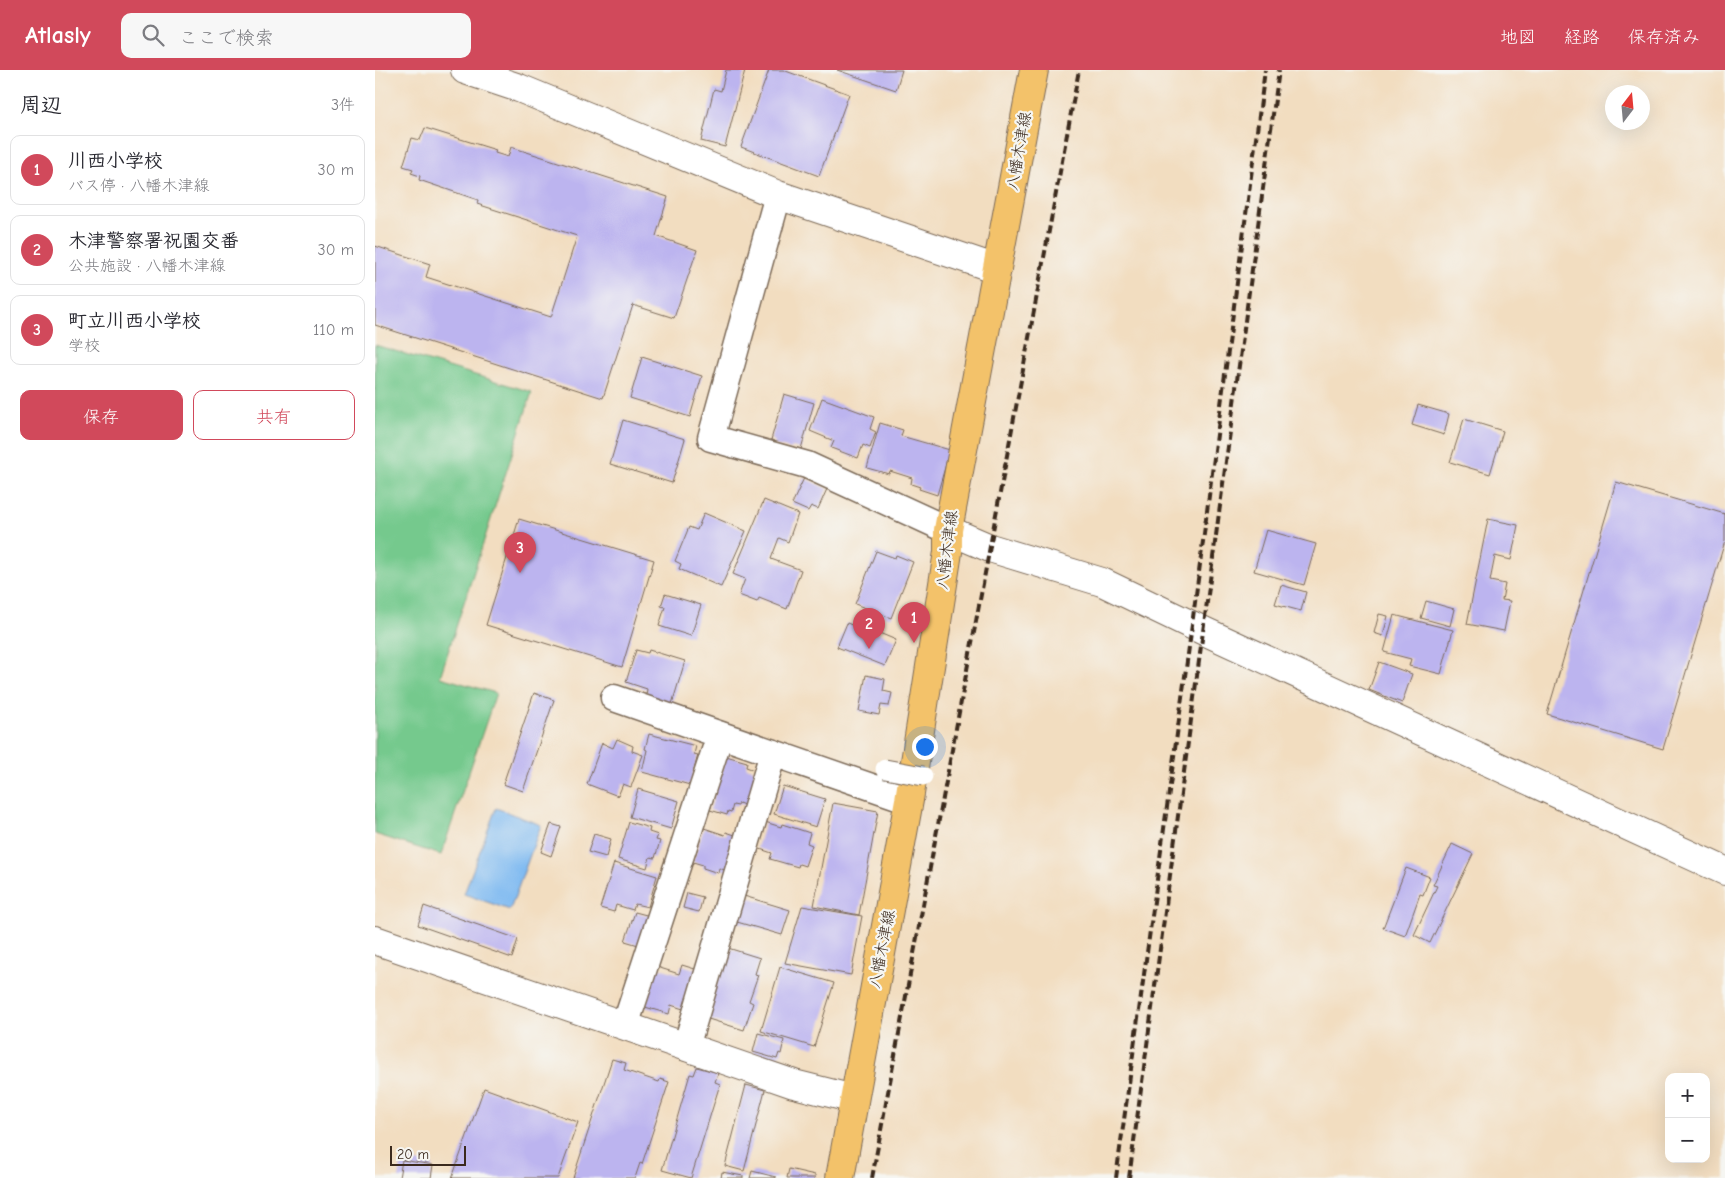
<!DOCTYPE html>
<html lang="ja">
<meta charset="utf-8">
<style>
:root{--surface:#fff;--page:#f7f7f7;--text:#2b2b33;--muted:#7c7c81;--line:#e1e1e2;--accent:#d1495b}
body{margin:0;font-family:"Comic Neue","Klee One",sans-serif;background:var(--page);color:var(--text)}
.controls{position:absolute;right:15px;bottom:15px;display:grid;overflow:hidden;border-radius:10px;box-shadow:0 5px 20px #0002}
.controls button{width:45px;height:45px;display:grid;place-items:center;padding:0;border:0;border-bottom:1px solid var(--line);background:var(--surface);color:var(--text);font:25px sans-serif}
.compass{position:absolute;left:1230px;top:15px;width:45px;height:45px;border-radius:50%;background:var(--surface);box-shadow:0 5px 20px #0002;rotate:16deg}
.scale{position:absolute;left:15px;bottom:12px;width:76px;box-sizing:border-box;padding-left:5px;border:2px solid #3b2a1e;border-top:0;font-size:14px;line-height:18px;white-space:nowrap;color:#3b2a1e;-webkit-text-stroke:4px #f6f6f2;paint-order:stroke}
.you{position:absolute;left:549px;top:676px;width:18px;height:18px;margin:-12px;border:4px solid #fff;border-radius:50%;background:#1a73e8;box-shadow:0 0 0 8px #1a73e833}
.badge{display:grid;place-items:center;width:32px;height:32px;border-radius:50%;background:var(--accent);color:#fff;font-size:16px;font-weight:700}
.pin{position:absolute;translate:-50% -41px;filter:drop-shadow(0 1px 2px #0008)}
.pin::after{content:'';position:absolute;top:26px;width:18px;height:15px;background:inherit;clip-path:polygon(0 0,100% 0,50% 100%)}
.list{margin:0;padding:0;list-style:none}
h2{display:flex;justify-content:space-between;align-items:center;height:65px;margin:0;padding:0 20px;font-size:21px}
h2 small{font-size:16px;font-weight:400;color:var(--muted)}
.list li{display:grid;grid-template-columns:32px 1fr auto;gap:15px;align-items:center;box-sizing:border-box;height:70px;margin:0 10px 10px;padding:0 10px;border:1px solid var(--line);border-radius:10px}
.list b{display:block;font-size:19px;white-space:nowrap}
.list p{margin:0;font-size:16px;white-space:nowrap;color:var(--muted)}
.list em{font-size:16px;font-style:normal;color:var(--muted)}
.actions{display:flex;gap:10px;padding:15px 20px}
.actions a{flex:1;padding:11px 0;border:1px solid var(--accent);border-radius:10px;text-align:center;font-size:18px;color:var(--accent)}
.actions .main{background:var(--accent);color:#fff}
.icon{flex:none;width:28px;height:28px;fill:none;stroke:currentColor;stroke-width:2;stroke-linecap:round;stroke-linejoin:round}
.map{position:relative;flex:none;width:1350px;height:1108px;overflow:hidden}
header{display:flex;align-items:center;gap:30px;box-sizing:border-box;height:70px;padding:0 25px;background:var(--accent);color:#fff}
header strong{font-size:24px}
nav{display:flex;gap:28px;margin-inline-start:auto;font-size:18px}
.search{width:350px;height:45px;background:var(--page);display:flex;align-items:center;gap:12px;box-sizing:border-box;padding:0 18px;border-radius:10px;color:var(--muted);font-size:19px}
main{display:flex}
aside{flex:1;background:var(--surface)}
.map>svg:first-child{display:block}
.green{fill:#74c98d;stroke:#587a56}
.water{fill:#7fbaf1;stroke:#5d7288}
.building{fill:#bcb4ef}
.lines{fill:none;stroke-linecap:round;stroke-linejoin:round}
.minor-casing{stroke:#7b6957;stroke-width:29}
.tertiary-casing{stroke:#7b6957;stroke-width:30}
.primary-casing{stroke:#7b6957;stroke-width:30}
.minor{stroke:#fff;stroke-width:26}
.tertiary{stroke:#fff;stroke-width:28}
.primary{stroke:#f3c26a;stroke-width:28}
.rail{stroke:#3b2a1e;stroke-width:4;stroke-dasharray:8 4;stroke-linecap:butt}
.pedestrian-bridge-casing{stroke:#7b6957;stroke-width:21;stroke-linecap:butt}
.pedestrian-bridge{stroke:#fff;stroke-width:19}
.labels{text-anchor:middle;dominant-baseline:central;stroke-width:4.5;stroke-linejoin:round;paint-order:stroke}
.street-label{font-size:16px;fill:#3b2a1e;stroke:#f6f6f2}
</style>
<header>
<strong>Atlasly</strong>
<div class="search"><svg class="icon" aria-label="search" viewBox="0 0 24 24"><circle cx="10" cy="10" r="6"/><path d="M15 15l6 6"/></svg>ここで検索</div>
<nav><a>地図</a><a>経路</a><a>保存済み</a></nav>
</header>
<main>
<aside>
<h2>周辺<small>3件</small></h2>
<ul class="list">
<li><span class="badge">1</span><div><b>川西小学校</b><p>バス停 · 八幡木津線</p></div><em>30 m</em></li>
<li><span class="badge">2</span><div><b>木津警察署祝園交番</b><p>公共施設 · 八幡木津線</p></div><em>30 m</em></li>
<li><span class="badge">3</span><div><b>町立川西小学校</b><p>学校</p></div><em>110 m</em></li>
</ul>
<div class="actions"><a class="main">保存</a><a>共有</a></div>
</aside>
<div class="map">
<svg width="1350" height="1108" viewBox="0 0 1350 1108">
<rect width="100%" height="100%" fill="#f6f6f2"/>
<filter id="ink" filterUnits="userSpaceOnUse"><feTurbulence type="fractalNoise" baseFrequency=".02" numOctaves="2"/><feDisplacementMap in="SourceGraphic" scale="10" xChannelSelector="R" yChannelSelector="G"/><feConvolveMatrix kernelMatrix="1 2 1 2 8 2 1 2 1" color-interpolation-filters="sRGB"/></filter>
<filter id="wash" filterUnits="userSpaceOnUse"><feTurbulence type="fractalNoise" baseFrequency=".0096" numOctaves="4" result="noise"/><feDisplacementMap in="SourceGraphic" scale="20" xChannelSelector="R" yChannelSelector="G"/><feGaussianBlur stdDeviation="1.12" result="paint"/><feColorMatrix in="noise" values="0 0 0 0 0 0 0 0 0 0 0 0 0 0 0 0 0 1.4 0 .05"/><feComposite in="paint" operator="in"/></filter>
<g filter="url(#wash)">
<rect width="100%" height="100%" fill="#f2ddc0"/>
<polygon class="green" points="0,275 157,322 65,607 121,623 66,785 0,764"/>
<polygon class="water" points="121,738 166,755 135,840 89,824"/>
<g id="blocks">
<g class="building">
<polygon points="351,0 370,0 350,77 326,71 339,19 346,21"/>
<polygon points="394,0 408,0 474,24 444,106 366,77"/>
<polygon points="462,0 527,0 521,20"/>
<polygon points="50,58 121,80 120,83 133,87 136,77 293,127 281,166 322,180 299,248 258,235 228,328 0,255 0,176 55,194 51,207 176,247 202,166 102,134 103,130 44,110 45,106 36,103 38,99 28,96 37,68 45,70"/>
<polygon points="267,287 327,306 315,347 255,328"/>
<polygon points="409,324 439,333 426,379 417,377 416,379 399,375 400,371 396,370"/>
<polygon points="447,328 499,347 495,359 501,362 495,378 488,375 483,388 456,378 459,371 435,361"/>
<polygon points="1043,335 1074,344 1069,365 1037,355"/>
<polygon points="1089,349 1128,361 1115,404 1075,392"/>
<polygon points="248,350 310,369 297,413 235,394"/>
<polygon points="505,353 528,360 526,366 575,380 562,425 544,419 545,417 536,414 537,408 515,401 514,404 492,398"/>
<polygon points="429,408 452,419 443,439 436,436 433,441 417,434"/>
<polygon points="1241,412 1350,444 1350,471 1288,679 1172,644"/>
<polygon points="389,430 423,444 413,472 404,468 396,489 426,500 412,539 384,528 382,532 364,525 370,509 358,504"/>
<polygon points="329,443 371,461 346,517 304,499 306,494 300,491 314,457 322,460"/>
<polygon points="144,449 279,490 247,597 111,555"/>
<polygon points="1113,449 1143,455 1136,490 1120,486 1115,511 1130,514 1127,530 1135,531 1129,561 1092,554"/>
<polygon points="891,460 941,474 929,515 879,501"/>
<polygon points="501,481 520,488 521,485 538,492 516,548 480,534"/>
<polygon points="906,515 931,522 926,541 900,534"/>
<polygon points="290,524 326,535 316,566 284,556 290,537 286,536"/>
<polygon points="1051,531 1079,539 1075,556 1046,548"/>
<polygon points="1004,544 1013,546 1008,566 999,563"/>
<polygon points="1019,545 1078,560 1066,604 1034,596 1036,589 1009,582"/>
<polygon points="472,553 501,565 502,562 521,570 510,596 462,577"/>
<polygon points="261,580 273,583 274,580 310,591 297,634 271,626 272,619 251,612"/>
<polygon points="1004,592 1037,604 1027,633 994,620"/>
<polygon points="491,605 510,609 508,621 517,623 514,636 506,635 504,645 484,641"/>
<polygon points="159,623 179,630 148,721 128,714"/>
<polygon points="274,664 321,676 319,684 323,685 315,715 267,702 272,680 270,679"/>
<polygon points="242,669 258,676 257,681 268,685 256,717 248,714 243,726 212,714 227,673 238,678"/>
<polygon points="351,686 372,692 371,697 385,702 374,737 364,733 363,736 358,735 356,742 353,741 352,745 335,740"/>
<polygon points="408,716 450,729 441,757 399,744"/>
<polygon points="263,719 304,731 296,759 255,747"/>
<polygon points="458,733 503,741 484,845 439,836"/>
<polygon points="254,752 275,758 274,762 283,765 281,770 285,771 280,788 275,787 272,798 243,789"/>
<polygon points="390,752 406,757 407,754 435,763 432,773 437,775 430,796 424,794 423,797 395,789 397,783 382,778"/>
<polygon points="176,754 186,757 176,786 166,782"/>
<polygon points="329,758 350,765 351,762 366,767 355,802 344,798 343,803 328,798 328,795 318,792"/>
<polygon points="219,764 236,769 231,787 213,782"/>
<polygon points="1077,774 1098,784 1055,873 1039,865 1062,816 1058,815"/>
<polygon points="239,793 282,806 273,837 260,834 258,840 241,835 239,842 225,838"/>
<polygon points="1031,798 1055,807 1048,825 1045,824 1030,866 1008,858"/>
<polygon points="312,823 328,827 324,842 308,838"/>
<polygon points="369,826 415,840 407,865 362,852"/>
<polygon points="49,836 143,869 137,888 43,855"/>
<polygon points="427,836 487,846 476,905 410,893"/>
<polygon points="260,842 279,847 270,877 250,871"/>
<polygon points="353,878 385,888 380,904 383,905 374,931 378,933 369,960 330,948"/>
<polygon points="307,895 323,900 311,940 296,935 294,944 270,937 282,897 304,904"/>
<polygon points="405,897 459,913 439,977 386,961"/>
<polygon points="383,963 409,970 406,984 404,983 402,989 378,982"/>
<polygon points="237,989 251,993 249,1000 284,1012 285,1009 294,1012 267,1094 265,1093 260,1108 198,1108"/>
<polygon points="322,997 343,1003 340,1012 345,1014 316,1108 287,1100 315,1004 319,1005"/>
<polygon points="371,1015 390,1020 369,1101 350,1096"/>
<polygon points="109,1018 203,1052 183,1108 77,1108"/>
<polygon points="27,1090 58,1095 56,1108 24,1108"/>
<polygon points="414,1099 440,1105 440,1108 412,1108"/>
<polygon points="377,1101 401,1107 401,1108 375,1108"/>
<polygon points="347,1102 368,1106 368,1108 346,1108"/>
</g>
</g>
</g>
<g filter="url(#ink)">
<use href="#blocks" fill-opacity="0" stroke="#7b6957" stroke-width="1"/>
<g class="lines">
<defs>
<g id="minor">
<polyline points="403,125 336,368 432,395 573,460"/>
<polyline points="239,628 534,730"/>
<polyline points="250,956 345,665"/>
<polyline points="311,977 398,683"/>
</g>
<g id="tertiary">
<polyline points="90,0 144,18 403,125 622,199"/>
<polyline points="573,460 615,478 727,512 829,561 1350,801"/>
<polyline points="0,870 419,1014 479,1029"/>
</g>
<polyline id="primary" points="465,1108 534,730 573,482 573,460 659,0"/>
</defs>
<use href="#minor" class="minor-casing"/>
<use href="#tertiary" class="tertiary-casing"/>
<use href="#primary" class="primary-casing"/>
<use href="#minor" class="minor"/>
<use href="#tertiary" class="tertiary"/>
<use href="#primary" class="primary"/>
<g class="rail">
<polyline points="497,1108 704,0"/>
<polyline points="741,1108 817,555 890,0"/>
<polyline points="754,1108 904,0"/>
</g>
<defs>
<polyline id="pedestrian-bridge" points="510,699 548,706"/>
</defs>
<use href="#pedestrian-bridge" class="pedestrian-bridge-casing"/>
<use href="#pedestrian-bridge" class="pedestrian-bridge"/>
</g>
</g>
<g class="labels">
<g class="street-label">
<text transform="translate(644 81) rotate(-80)">八幡木津線</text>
<text transform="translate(572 480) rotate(-83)">八幡木津線</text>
<text transform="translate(507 879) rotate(-79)">八幡木津線</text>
</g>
</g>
</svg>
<div class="controls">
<button>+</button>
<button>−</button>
</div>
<svg class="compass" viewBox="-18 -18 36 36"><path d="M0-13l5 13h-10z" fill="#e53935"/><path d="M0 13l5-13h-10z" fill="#7c7c81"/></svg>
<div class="scale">20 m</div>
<div class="you"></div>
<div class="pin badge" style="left:539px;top:573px">1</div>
<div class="pin badge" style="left:494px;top:579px">2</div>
<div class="pin badge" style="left:145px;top:503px">3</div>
</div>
</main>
